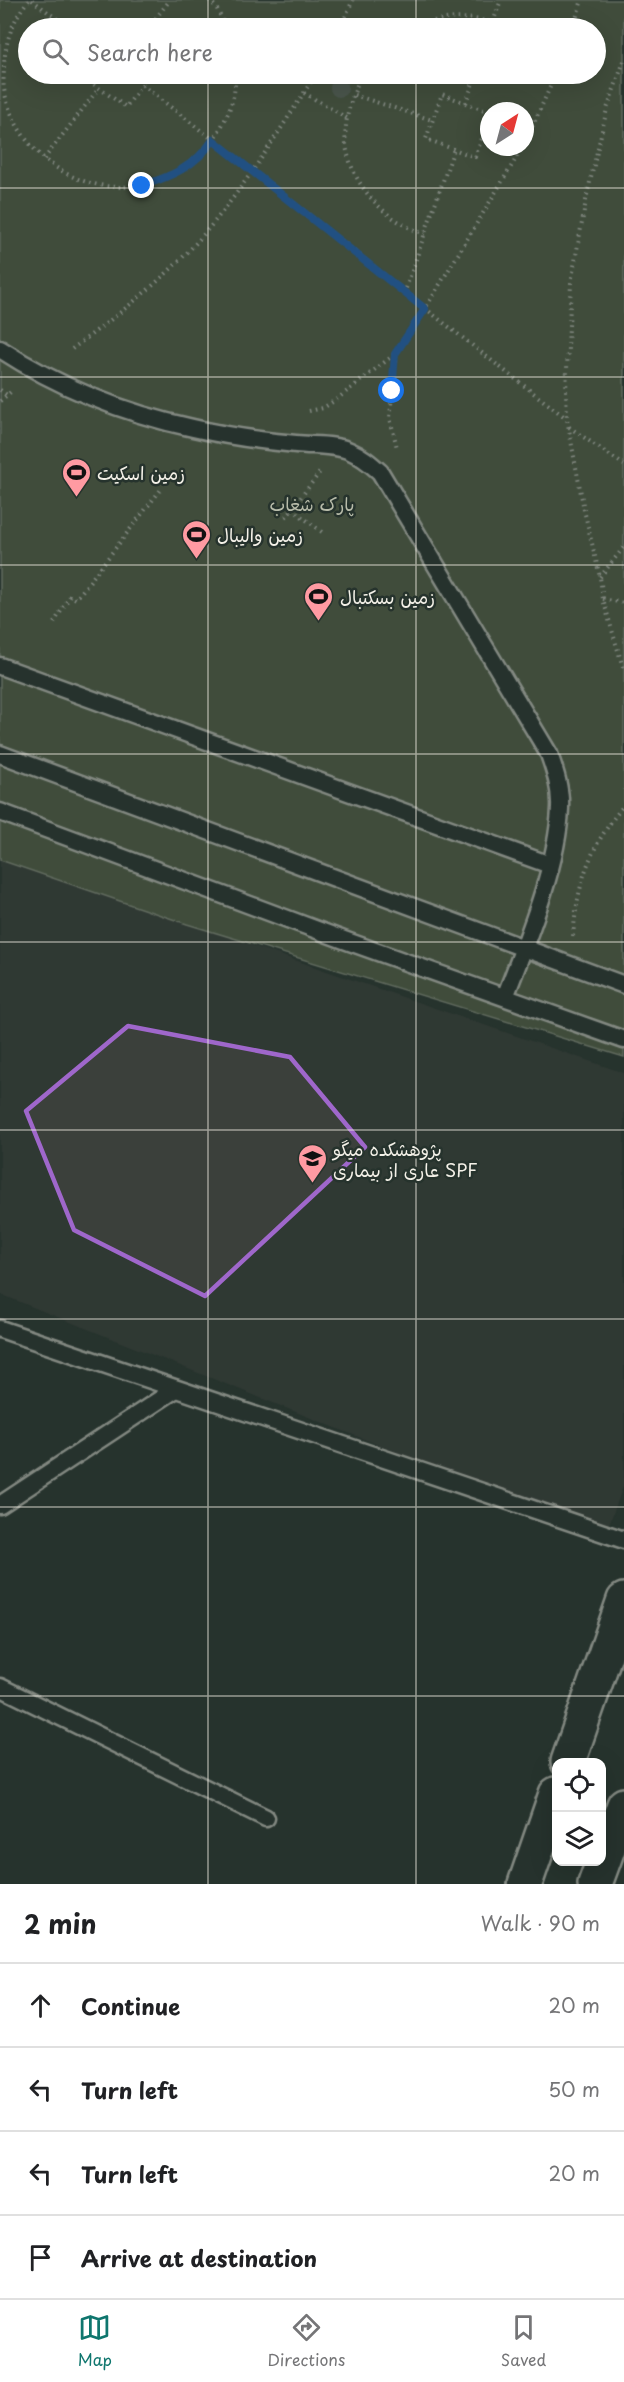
<!DOCTYPE html>
<meta charset="utf-8">
<style>
:root{--surface:#fff;--page:#f2f2f2;--text:#202124;--muted:#757577;--line:#e0e0e0;--accent:#0f766e}
body{margin:0;font-family:"Playpen Sans","Playpen Sans Arabic",sans-serif;background:var(--page);color:var(--text)}
.controls{position:absolute;right:18px;bottom:18px;display:grid;overflow:hidden;border-radius:12px;box-shadow:0 6px 24px #0002}
.controls button{width:54px;height:54px;display:grid;place-items:center;padding:0;border:0;border-bottom:2px solid var(--line);background:var(--surface);color:var(--text);font:30px sans-serif}
.compass{position:absolute;left:480px;top:102px;width:54px;height:54px;border-radius:50%;background:var(--surface);box-shadow:0 6px 24px #0002;rotate:36deg}
.stop{position:absolute;width:18px;height:18px;margin:-14px;border:4px solid #1a73e8;border-radius:50%;background:#fff}
.stop.end{background:#1a73e8;border-color:#fff;box-shadow:0 2px 6px #0008}
.list{margin:0;padding:0;list-style:none}
h2{display:flex;justify-content:space-between;align-items:center;height:78px;margin:0;padding:0 24px;font-size:26px}
h2 small{font-size:20px;font-weight:400;color:var(--muted)}
.list li{display:grid;grid-template-columns:39px 1fr auto;gap:18px;align-items:center;box-sizing:border-box;height:84px;padding:0 24px;border-top:2px solid var(--line)}
.list b{display:block;font-size:22px;white-space:nowrap}
.list em{font-size:20px;font-style:normal;color:var(--muted)}
.icon{flex:none;width:33px;height:33px;fill:none;stroke:currentColor;stroke-width:2;stroke-linecap:round;stroke-linejoin:round}
.map{position:relative;flex:none;width:624px;height:1884px;overflow:hidden}
.search{position:absolute;background:var(--surface);box-shadow:0 6px 24px #0002;left:18px;right:18px;top:18px;height:66px;display:flex;align-items:center;gap:15px;box-sizing:border-box;padding:0 21px;border-radius:33px;color:var(--muted);font-size:22px}
.sheet{height:414px;background:var(--surface)}
nav{display:flex;justify-content:space-around;align-items:center;box-sizing:border-box;height:84px;border-top:2px solid var(--line);background:var(--surface);font-size:16px;color:var(--muted)}
nav a{display:grid;justify-items:center;gap:3px}
nav .on{color:var(--accent)}
.map>svg:first-child{display:block}
.built{fill:#3b413a}
.green{fill:#5e6c4d;stroke:#a9ae9a;stroke-width:1.5;fill-rule:evenodd}
.lines{fill:none;stroke-linecap:round;stroke-linejoin:round}
.service-casing{stroke:#f4f1e8;stroke-width:21}
.primary-casing{stroke:#f4f1e8;stroke-width:38}
.path{stroke:#f4f1e8;stroke-width:4;stroke-dasharray:1.5 4.5;stroke-linecap:butt}
.service{stroke:#26332d;stroke-width:16}
.primary{stroke:#26332d;stroke-width:33}
.tree{fill:#767e72}
.route{stroke:#1a73e8;stroke-width:8}
.marked{fill:none;stroke:#9f67cb;stroke-width:4.5;stroke-linejoin:round}
.grid{fill:none;stroke:#f4f1e8;stroke-width:1.5;stroke-opacity:0.55}
.labels{text-anchor:middle;dominant-baseline:central;stroke-width:5;stroke-linejoin:round;paint-order:stroke}
.poi-label{font-size:18px;fill:#f4f1e8;stroke:#26332d;text-anchor:start}
.park-label{font-size:18px;fill:#b8bcaa;stroke:#26332d}
</style>
<div class="map">
<svg width="624" height="1884" viewBox="0 0 624 1884">
<rect width="100%" height="100%" fill="#26332d"/>
<filter id="ink" filterUnits="userSpaceOnUse"><feTurbulence type="fractalNoise" baseFrequency=".0167" numOctaves="2"/><feDisplacementMap in="SourceGraphic" scale="12" xChannelSelector="R" yChannelSelector="G"/><feConvolveMatrix kernelMatrix="1 2 1 2 8 2 1 2 1" color-interpolation-filters="sRGB"/></filter>
<g filter="url(#ink)">
<polygon class="built" points="0,859 624,1073 624,1484 605,1535 0,1294"/>
<path class="green" d="M0 0H624V1057L187 924 0 860ZM28 28H596V74H28ZM489 111H525V147H489Z"/>
<g class="lines">
<defs>
<g id="service">
<path d="M0 349C60 388 123 413 193 428 227 436 262 441 296 444 314 446 334 444 350 451 362 456 371 464 380 472L549 754C555 771 561 789 560 808 558 866 526 942 505 997"/>
<polyline points="0,666 550,865"/>
<polyline points="0,754 624,985"/>
<polyline points="0,812 344,940 624,1040"/>
<polyline points="0,1329 624,1540"/>
<polyline points="0,1505 176,1389"/>
<polyline points="0,1687 266,1818"/>
</g>
<g id="primary">
<polyline points="568,1762 624,1600"/>
<polyline points="525,1884 556,1794"/>
<polyline points="595,1884 624,1805"/>
</g>
</defs>
<use href="#service" class="service-casing"/>
<use href="#primary" class="primary-casing"/>
<g class="path">
<path d="M29 0C13 18 5 42 4 66 4 74 3 82 4 89 17 159 90 205 158 180 181 172 201 158 215 137 227 119 237 96 235 74"/>
<polyline points="32,0 69,28"/>
<polyline points="209,0 216,7 226,28"/>
<polyline points="107,28 111,23 119,28"/>
<polyline points="148,28 170,0"/>
<polyline points="340,28 353,0"/>
<path d="M411 28C439 17 465 15 493 23"/>
<polyline points="491,28 501,0"/>
<polyline points="573,28 582,0"/>
<polyline points="624,61 607,109 587,195 571,283 566,391 567,419 584,510 600,577 603,599 624,671"/>
<polyline points="79,74 126,107 150,74"/>
<path d="M362 74C352 95 343 121 346 145 352 187 386 221 425 234"/>
<path d="M142 85C285 194 423 309 566 418"/>
<polyline points="304,93 347,118"/>
<polyline points="354,95 432,120"/>
<polyline points="466,103 476,74"/>
<polyline points="489,112 442,94 426,139 475,157 489,120"/>
<polyline points="525,143 556,74"/>
<polyline points="44,159 99,88"/>
<polyline points="404,294 454,149"/>
<path d="M72 349C108 322 146 294 178 262 233 207 274 139 316 74"/>
<polyline points="395,355 390,418 397,448"/>
<polyline points="0,390 7,395"/>
<polyline points="0,401 13,390"/>
<polyline points="309,411 323,408 337,399 395,354 425,309 523,147"/>
<polyline points="569,427 624,465"/>
<polyline points="292,509 322,532"/>
<polyline points="286,517 320,472"/>
<polyline points="600,577 624,547"/>
<polyline points="603,599 624,603"/>
<polyline points="54,623 70,596 76,599 162,488"/>
<path d="M573 936C578 881 589 848 624 805"/>
</g>
<use href="#service" class="service"/>
<use href="#primary" class="primary"/>
</g>
<circle class="tree" cx="339" cy="88" r="9"/>
</g>
<g class="lines" filter="url(#ink)">
<path class="route" d="M142 186C171 176 195 167 213 140L425 309 395 354 392 391"/>
</g>
<path d="M0 0H624V1884H0ZM128 1026 290 1057 365 1147 205 1296 74 1230 26 1111Z" fill="#26332d" fill-opacity=".55" fill-rule="evenodd"/>
<path class="marked" d="M128 1026 290 1057 365 1147 205 1296 74 1230 26 1111Z"/>
<path class="grid" d="M208 0V28M416 0V28M208 74V1884M416 74V1884M0 188H624M0 377H624M0 565H624M0 754H624M0 942H624M0 1130H624M0 1319H624M0 1507H624M0 1696H624"/>
<defs>
<symbol id="stadium-pin" viewBox="-11 -11 22 30"><path d="M0 17L-7.5 6A9.5 9.5 0 1 1 7.5 6Z" fill="#ff9aa2" stroke="#26332d"/><path d="M0-5a6.5 5 0 1 0 0 10a6.5 5 0 1 0 0-10ZM-3.5-1.8h7v3.6h-7Z" fill="#111"/></symbol>
<symbol id="university-pin" viewBox="-11 -11 22 30"><path d="M0 17L-7.5 6A9.5 9.5 0 1 1 7.5 6Z" fill="#ff9aa2" stroke="#26332d"/><path d="M0-5L7-2L0 1L-7-2ZM-4 1L0 2.5L4 1V4Q0 6-4 4Z" fill="#111"/></symbol>
</defs>
<g fill-rule="evenodd">
<use href="#stadium-pin" x="60" y="456" width="33" height="45"/>
<use href="#stadium-pin" x="180" y="518" width="33" height="45"/>
<use href="#stadium-pin" x="302" y="580" width="33" height="45"/>
<use href="#university-pin" x="296" y="1142" width="33" height="45"/>
</g>
<g class="labels">
<g class="poi-label">
<text x="97" y="472">زمین اسکیت</text>
<text x="217" y="534">زمین والیبال</text>
<text x="340" y="596">زمین بسکتبال</text>
<text x="333" y="1148">پژوهشکده میگو<tspan x="333" dy="21">عاری از بیماری SPF</tspan></text>
</g>
<g class="park-label">
<text x="312" y="503">پارک شغاب</text>
</g>
</g>
</svg>
<div class="controls">
<button><svg class="icon" aria-label="locate" viewBox="0 0 24 24"><circle cx="12" cy="12" r="6"/><path d="M12 2v4M12 18v4M2 12h4M18 12h4"/></svg></button>
<button><svg class="icon" aria-label="layers" viewBox="0 0 24 24"><path d="M12 4l9 5-9 5-9-5zM3 14l9 5 9-5"/></svg></button>
</div>
<svg class="compass" viewBox="-18 -18 36 36"><path d="M0-13l5 13h-10z" fill="#e53935"/><path d="M0 13l5-13h-10z" fill="#757577"/></svg>
<div class="stop" style="left:392px;top:391px"></div>
<div class="stop end" style="left:142px;top:186px"></div>
<div class="search"><svg class="icon" aria-label="search" viewBox="0 0 24 24"><circle cx="10" cy="10" r="6"/><path d="M15 15l6 6"/></svg>Search here</div>
</div>
<section class="sheet">
<h2>2 min<small>Walk · 90 m</small></h2>
<ul class="list">
<li><svg class="icon" aria-label="ahead" viewBox="0 0 24 24"><path d="M12 20V5M6 11l6-6 6 6"/></svg><div><b>Continue</b></div><em>20 m</em></li>
<li><svg class="icon" aria-label="left" viewBox="0 0 24 24"><path d="M17 20v-9H6M10 6l-5 5 5 5"/></svg><div><b>Turn left</b></div><em>50 m</em></li>
<li><svg class="icon" aria-label="left" viewBox="0 0 24 24"><path d="M17 20v-9H6M10 6l-5 5 5 5"/></svg><div><b>Turn left</b></div><em>20 m</em></li>
<li><svg class="icon" aria-label="arrive" viewBox="0 0 24 24"><path d="M6 21V4h12l-3 4 3 4H6"/></svg><div><b>Arrive at destination</b></div></li>
</ul>
</section>
<nav>
<a class="on"><svg class="icon" aria-label="map" viewBox="0 0 24 24"><path d="M3 6l6-2 6 2 6-2v14l-6 2-6-2-6 2zM9 4v14M15 6v14"/></svg>Map</a>
<a><svg class="icon" aria-label="directions" viewBox="0 0 24 24"><path d="M12 3l9 9-9 9-9-9zM9 14v-3h6M13 9l2 2-2 2"/></svg>Directions</a>
<a><svg class="icon" aria-label="saved" viewBox="0 0 24 24"><path d="M7 4h10v16l-5-4-5 4z"/></svg>Saved</a>
</nav>
